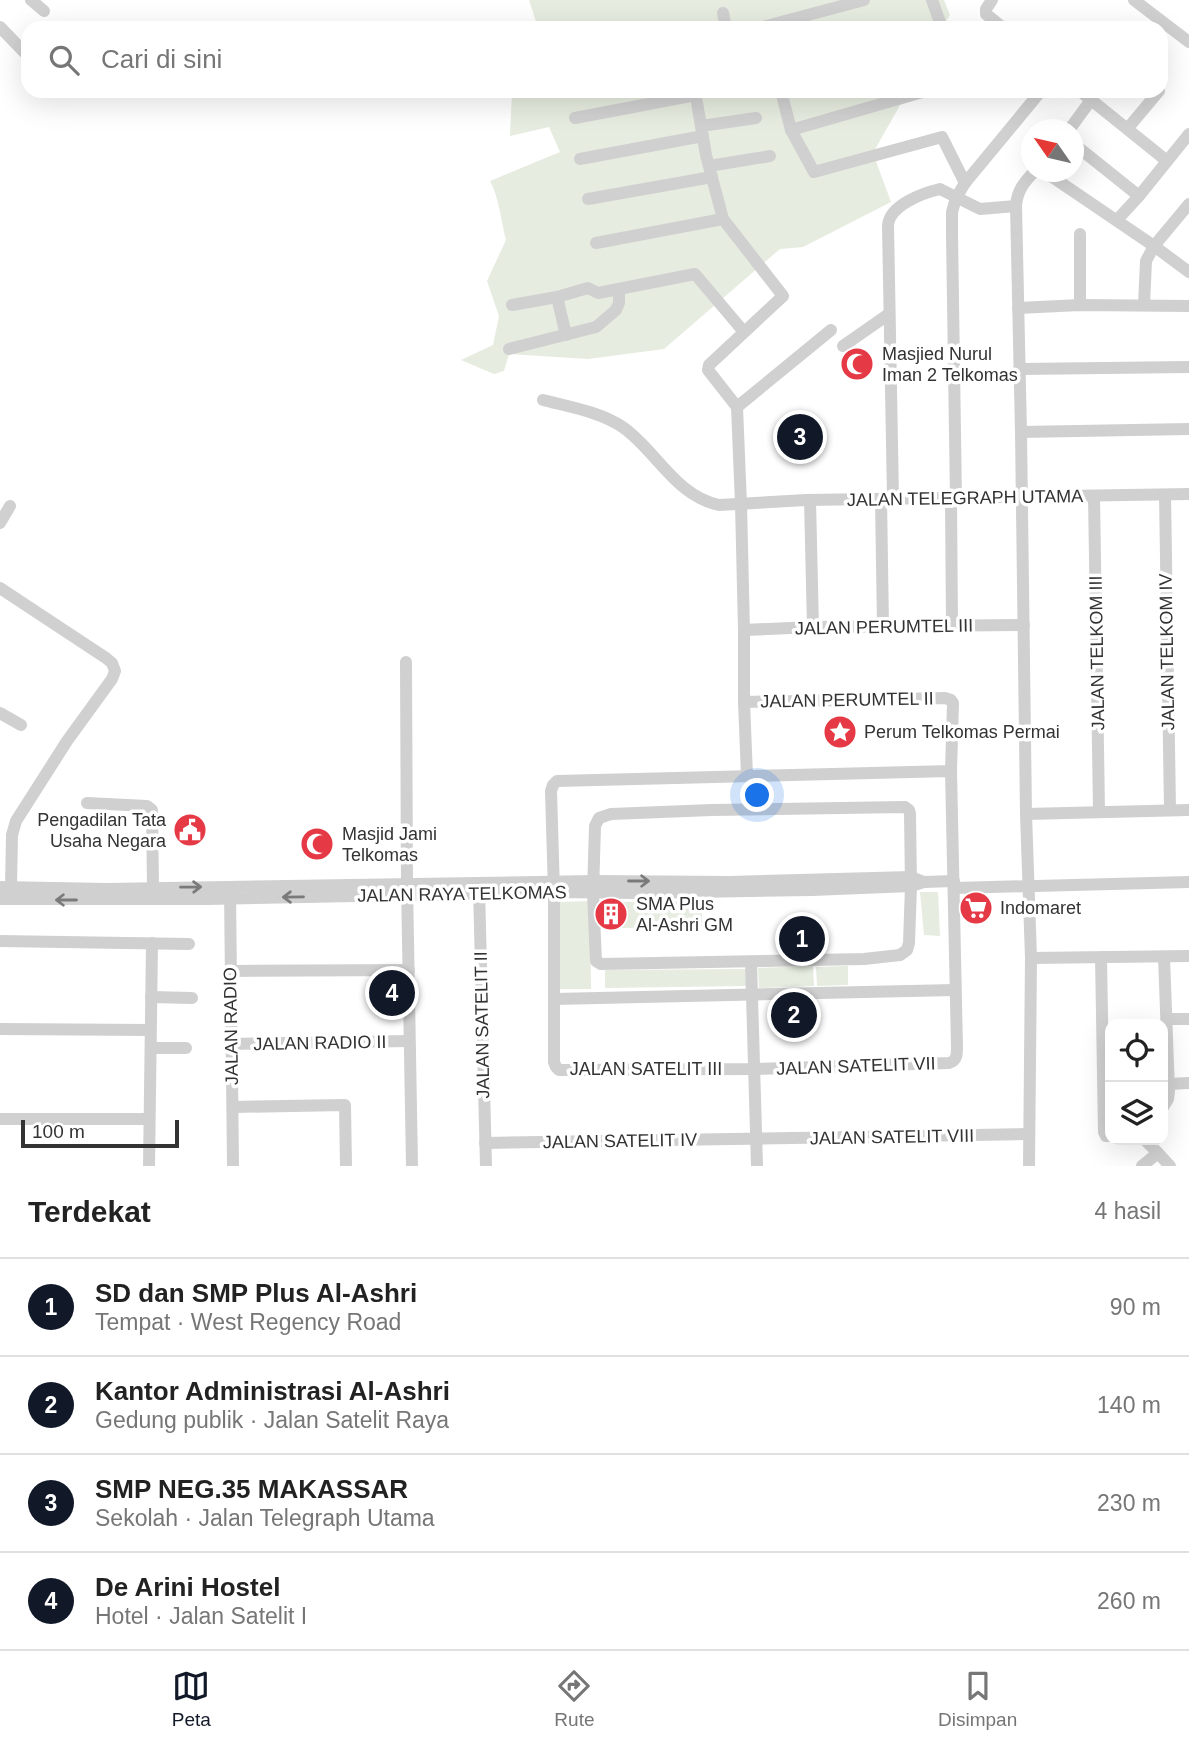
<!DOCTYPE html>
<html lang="id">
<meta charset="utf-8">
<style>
:root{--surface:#fff;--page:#f2f2f2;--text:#222;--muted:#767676;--line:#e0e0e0;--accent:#111827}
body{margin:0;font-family:Arial,sans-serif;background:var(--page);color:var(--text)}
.controls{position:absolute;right:21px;bottom:21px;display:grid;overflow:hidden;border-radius:14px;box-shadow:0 7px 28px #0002}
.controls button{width:63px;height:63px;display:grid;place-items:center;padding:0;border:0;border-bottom:2px solid var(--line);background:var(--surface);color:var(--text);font:35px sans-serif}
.compass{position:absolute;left:1021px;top:119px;width:63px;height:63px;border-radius:50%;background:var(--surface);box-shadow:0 7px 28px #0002;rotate:304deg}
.scale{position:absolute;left:21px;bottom:18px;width:158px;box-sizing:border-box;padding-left:7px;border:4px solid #333;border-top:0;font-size:19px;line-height:24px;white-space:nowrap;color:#333;-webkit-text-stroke:5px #fff;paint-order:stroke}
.you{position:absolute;left:758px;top:796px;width:24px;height:24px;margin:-18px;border:5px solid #fff;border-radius:50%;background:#1a73e8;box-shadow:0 0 0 10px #1a73e833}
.badge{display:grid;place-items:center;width:46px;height:46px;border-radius:50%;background:var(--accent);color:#fff;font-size:23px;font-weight:700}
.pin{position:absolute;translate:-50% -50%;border:4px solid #fff;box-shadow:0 2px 7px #0006}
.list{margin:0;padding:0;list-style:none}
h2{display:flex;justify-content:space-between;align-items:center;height:91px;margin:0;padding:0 28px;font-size:30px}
h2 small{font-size:23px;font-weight:400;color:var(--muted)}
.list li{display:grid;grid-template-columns:46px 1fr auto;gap:21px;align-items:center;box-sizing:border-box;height:98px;padding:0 28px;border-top:2px solid var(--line)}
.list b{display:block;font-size:26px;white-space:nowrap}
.list p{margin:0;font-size:23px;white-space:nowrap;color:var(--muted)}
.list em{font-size:23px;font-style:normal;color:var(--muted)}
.icon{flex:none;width:38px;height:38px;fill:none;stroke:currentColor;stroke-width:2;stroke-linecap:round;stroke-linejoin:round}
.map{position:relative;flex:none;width:1189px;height:1166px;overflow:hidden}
.search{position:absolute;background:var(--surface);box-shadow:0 7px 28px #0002;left:21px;right:21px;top:21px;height:77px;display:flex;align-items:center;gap:18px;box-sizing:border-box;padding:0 24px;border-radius:21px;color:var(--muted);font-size:26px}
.sheet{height:483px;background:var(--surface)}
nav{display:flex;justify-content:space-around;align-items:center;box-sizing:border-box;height:98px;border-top:2px solid var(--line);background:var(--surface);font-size:19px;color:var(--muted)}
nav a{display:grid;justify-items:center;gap:4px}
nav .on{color:var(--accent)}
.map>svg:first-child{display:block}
.green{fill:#e6ecdf}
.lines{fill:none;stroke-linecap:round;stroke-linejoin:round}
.minor{stroke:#d0d0d0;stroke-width:12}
.oneway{stroke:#7a7a7a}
.labels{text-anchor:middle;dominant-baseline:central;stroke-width:7;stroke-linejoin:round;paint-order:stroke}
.poi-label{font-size:18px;fill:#333;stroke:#fff;text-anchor:start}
.street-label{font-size:18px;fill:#333;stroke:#fff}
</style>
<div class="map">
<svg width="1189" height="1166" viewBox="0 0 1189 1166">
<rect width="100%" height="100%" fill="#fff"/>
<g class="green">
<polygon points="529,0 944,0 950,15 942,28 538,28"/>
<path d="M512 91H908L873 153 891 202 803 247 780 249 664 349 588 359 509 354 504 371 494 374 461 360 493 345 499 316 487 281 506 240C501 221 499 197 490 181L560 152 549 127 510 136Z"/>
<polygon points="920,892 938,892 940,936 924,935"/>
<polygon points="590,901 591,989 560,989 559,902"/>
<polygon points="702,901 702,927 622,928 622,902"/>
<polygon points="813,966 814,986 759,988 758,968"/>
<polygon points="848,966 848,985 817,986 816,967"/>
<polygon points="747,969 747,986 605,988 605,970"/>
</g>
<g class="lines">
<g class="minor">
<polyline points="31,0 44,11"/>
<polyline points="932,0 942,28"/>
<polyline points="992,0 986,9 986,14 1003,28"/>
<polyline points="1134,0 1189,42"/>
<polyline points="723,13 726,28"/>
<polyline points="0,27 28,56"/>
<polyline points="1083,27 1084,28"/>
<polyline points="759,28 864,0"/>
<polyline points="695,91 706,155 723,219 783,296 709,365 708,370 737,407 741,504 744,630 744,702 747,776"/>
<polyline points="781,91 791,130 926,91"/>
<polyline points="1080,91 1167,161"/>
<polyline points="575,118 696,95"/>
<polyline points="701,126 756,118"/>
<polyline points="1128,128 1159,91"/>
<polyline points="791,130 814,172 942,137 965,183"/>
<polyline points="1069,130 1091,100"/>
<polyline points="1074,144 1139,196"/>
<polyline points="580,159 703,136"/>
<polyline points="709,166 770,156"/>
<polyline points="1045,172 1154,246 1189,272"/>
<polyline points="588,199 712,177"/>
<polyline points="1117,220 1139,196 1189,134"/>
<polyline points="1080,234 1080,305"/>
<polyline points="596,243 723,219"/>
<polyline points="557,297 566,335"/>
<polyline points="512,305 557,297 588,288 598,293 695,274 744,332"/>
<polyline points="1144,305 1146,261 1154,246 1189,204"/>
<polyline points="1018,308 1080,305 1189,306"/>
<polyline points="843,346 889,314"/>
<polyline points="509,349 596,327 616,310 619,303 619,289"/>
<polyline points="1019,369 1189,367"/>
<path d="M543 400C570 407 601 412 624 428 657 452 676 496 719 505L806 500 1189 494"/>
<polyline points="737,407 831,330"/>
<polyline points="1021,432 1189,429"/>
<polyline points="1165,495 1170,810"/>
<polyline points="1094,496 1099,811"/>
<path d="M893 498 888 225C890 205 923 193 940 189L980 209 1016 206"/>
<polyline points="881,499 883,626"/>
<polyline points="951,499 952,625"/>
<polyline points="956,499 952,234 952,212 956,198 965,183 1041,91"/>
<polyline points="810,500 813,627"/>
<polyline points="0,523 10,506"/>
<polyline points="0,588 106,658 112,663 115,671 112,679 67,741 16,821 12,835 11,887"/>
<polyline points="744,630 813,627 1024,625"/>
<polyline points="406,662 407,884 412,1166"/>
<path d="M744 702 945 698 951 700 953 703 951 771 957 1047C957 1054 957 1061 949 1063L753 1069 559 1070 556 1067 554 1062V892L551 791 553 785 557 781 951 771"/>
<polyline points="0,713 21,725"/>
<polyline points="87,803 147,806 152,810 153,887"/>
<polygon points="905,807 909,810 910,814 911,886 909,943 907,950 900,955 864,959 601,964 596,961 593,893 595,826 599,818 611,814 712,810"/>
<polyline points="1026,814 1189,810"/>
<polyline points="0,887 107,889 594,881 730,882 911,877 924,882"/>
<polyline points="479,888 486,1166"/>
<polyline points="954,888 1189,882"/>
<polyline points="230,890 233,1166"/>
<polyline points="0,899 208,899 554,892 637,893 812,890 911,886 924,882 954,881"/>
<polyline points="0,941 189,944"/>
<polyline points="1101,957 1104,1132 1106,1136 1110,1136"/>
<polyline points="1031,958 1189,956"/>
<polyline points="751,962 757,1166"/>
<polyline points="230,971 409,970"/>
<polyline points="151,997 192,998"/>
<polyline points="554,999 955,990"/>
<polyline points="1168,1019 1189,1019"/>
<polyline points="0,1029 150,1030"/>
<polyline points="231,1044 409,1041"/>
<polyline points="151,1048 186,1048"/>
<polyline points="1169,1084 1189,1083"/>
<polyline points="233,1107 345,1105 346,1166"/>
<polyline points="1163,1107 1168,1099 1169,1091 1164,957"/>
<polyline points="0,1119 149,1119"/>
<polyline points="485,1143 1029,1134"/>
<polyline points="1158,1153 1170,1166"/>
<polyline points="149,1166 152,943"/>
<path d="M1029 1166 1031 958 1026 814 1021 432 1016 206C1017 191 1024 182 1034 172"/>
<polyline points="1142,1166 1158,1153 1145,1140"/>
</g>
</g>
<defs><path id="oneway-shaft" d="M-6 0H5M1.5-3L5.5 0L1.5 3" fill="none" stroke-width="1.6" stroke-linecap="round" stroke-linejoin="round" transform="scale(1.75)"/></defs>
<g class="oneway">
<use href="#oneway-shaft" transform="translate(639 881)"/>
<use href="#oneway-shaft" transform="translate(191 887) rotate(-1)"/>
<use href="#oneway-shaft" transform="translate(293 897) rotate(179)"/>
<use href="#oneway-shaft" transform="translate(66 900) rotate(-180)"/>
</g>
<defs>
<symbol id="mosque-disc" viewBox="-11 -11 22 22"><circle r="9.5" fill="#e63946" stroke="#fff"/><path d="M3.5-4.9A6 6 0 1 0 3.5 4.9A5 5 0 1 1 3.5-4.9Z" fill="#fff"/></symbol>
<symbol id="sight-disc" viewBox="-11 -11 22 22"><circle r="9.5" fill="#e63946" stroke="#fff"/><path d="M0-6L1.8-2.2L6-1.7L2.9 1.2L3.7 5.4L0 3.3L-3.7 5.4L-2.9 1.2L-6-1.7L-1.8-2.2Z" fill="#fff"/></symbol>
<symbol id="civic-disc" viewBox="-11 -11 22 22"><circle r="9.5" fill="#e63946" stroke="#fff"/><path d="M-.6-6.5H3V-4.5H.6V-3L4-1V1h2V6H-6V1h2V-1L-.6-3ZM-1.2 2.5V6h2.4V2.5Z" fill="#fff"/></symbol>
<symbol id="supermarket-disc" viewBox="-11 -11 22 22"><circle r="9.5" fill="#e63946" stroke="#fff"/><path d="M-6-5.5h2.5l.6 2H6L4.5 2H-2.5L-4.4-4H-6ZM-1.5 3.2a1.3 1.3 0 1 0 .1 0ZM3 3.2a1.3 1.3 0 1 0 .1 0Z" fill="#fff"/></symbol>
<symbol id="building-disc" viewBox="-11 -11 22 22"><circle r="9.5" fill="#e63946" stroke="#fff"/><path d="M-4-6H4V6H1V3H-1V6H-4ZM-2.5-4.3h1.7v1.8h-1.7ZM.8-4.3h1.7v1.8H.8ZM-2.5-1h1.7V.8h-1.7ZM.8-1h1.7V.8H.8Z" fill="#fff"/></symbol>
</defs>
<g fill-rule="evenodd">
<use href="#mosque-disc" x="838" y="345" width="38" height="38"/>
<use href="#sight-disc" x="821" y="713" width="38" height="38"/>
<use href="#civic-disc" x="171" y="811" width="38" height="38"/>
<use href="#mosque-disc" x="298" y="825" width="38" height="38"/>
<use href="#supermarket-disc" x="957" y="889" width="38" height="38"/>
<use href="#building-disc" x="592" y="895" width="38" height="38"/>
</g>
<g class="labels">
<g class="poi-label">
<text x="882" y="354">Masjied Nurul<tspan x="882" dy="21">Iman 2 Telkomas</tspan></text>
<text x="864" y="732">Perum Telkomas Permai</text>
<text x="166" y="820" text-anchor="end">Pengadilan Tata<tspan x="166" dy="21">Usaha Negara</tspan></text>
<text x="342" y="834">Masjid Jami<tspan x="342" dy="21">Telkomas</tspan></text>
<text x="636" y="904">SMA Plus<tspan x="636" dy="21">Al-Ashri GM</tspan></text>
<text x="1000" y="908">Indomaret</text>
</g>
<g class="street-label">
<text transform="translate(965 498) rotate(-1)">JALAN TELEGRAPH UTAMA</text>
<text transform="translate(884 627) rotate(-1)">JALAN PERUMTEL III</text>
<text transform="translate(1167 652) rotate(-91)">JALAN TELKOM IV</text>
<text transform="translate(1097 653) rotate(-91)">JALAN TELKOM III</text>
<text transform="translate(847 700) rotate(-1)">JALAN PERUMTEL II</text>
<text transform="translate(462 894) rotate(-1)">JALAN RAYA TELKOMAS</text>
<text transform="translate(482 1025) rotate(-91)">JALAN SATELIT II</text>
<text transform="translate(231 1026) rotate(-91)">JALAN RADIO</text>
<text transform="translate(320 1043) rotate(-1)">JALAN RADIO II</text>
<text transform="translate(856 1066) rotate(-2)">JALAN SATELIT VII</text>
<text x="646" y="1069">JALAN SATELIT III</text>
<text transform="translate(892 1137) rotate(-1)">JALAN SATELIT VIII</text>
<text transform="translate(620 1141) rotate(-1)">JALAN SATELIT IV</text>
</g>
</g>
</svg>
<div class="controls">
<button><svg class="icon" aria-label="locate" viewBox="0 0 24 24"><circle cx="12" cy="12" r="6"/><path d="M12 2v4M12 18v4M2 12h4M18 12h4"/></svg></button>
<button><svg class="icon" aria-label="layers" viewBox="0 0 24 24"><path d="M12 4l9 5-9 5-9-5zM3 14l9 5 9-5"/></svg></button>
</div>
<svg class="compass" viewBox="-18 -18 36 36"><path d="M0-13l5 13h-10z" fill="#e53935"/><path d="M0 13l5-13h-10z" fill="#767676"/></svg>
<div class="scale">100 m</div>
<div class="you"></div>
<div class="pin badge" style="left:802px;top:939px">1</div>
<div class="pin badge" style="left:794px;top:1015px">2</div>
<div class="pin badge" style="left:800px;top:437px">3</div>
<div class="pin badge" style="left:392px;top:993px">4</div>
<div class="search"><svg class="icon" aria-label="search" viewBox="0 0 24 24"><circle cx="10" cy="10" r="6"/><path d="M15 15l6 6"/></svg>Cari di sini</div>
</div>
<section class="sheet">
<h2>Terdekat<small>4 hasil</small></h2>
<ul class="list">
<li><span class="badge">1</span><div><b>SD dan SMP Plus Al-Ashri</b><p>Tempat · West Regency Road</p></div><em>90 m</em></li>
<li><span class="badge">2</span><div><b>Kantor Administrasi Al-Ashri</b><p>Gedung publik · Jalan Satelit Raya</p></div><em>140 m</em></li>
<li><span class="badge">3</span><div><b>SMP NEG.35 MAKASSAR</b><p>Sekolah · Jalan Telegraph Utama</p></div><em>230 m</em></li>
<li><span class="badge">4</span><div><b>De Arini Hostel</b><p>Hotel · Jalan Satelit I</p></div><em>260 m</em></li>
</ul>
</section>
<nav>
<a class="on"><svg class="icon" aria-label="map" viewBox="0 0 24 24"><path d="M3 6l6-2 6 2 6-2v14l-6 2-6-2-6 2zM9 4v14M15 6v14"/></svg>Peta</a>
<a><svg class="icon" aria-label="directions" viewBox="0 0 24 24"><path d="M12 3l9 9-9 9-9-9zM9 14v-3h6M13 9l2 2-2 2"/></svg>Rute</a>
<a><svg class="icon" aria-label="saved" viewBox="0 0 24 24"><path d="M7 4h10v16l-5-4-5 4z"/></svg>Disimpan</a>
</nav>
